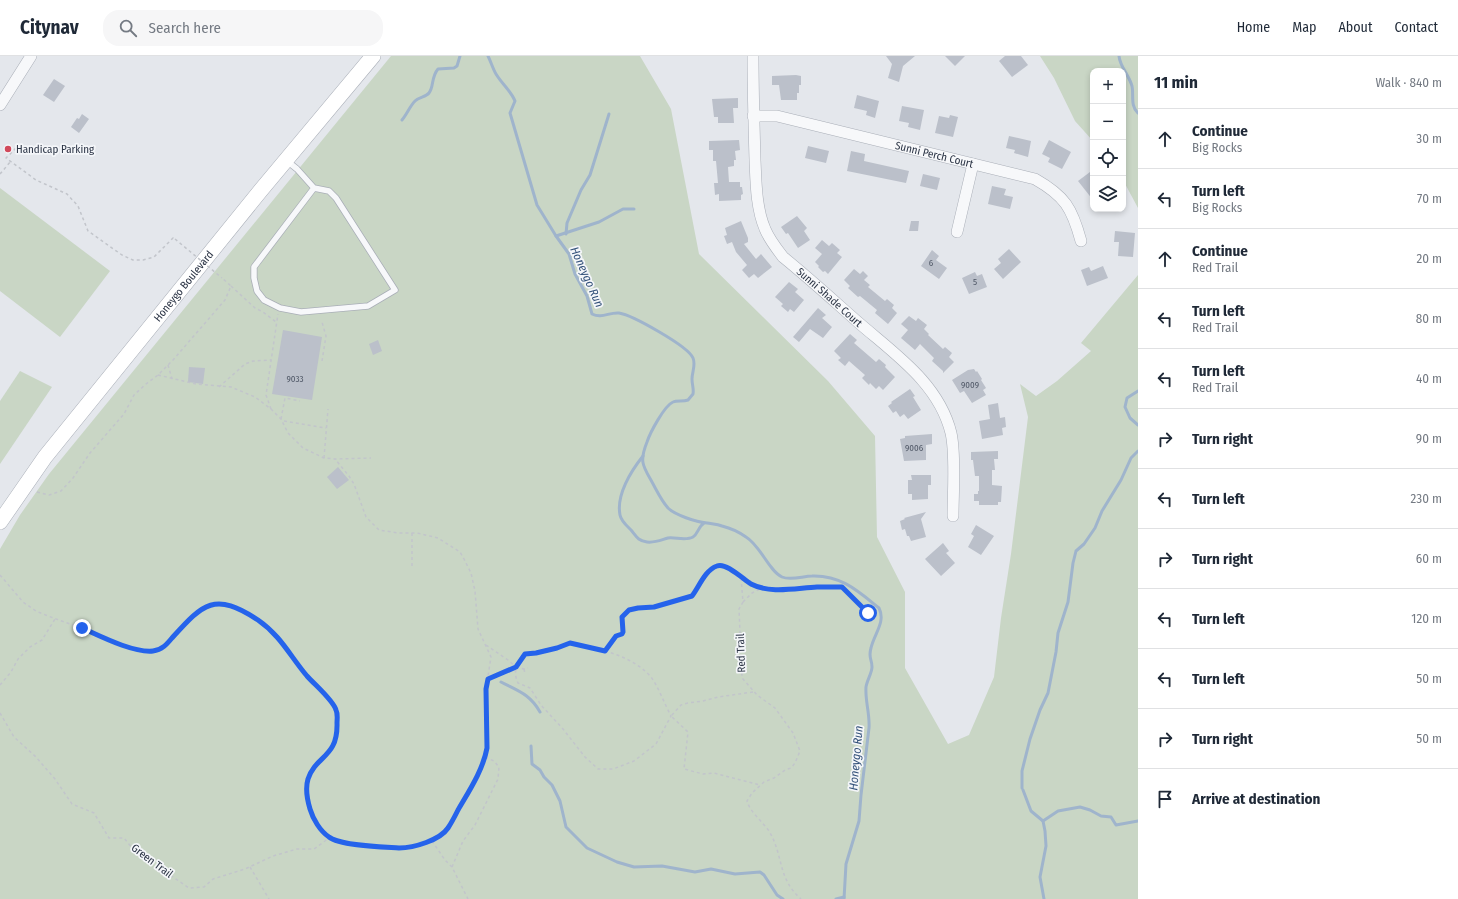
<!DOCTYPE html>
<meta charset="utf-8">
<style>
:root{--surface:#fff;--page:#f6f6f7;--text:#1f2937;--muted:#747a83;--line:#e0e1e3}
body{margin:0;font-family:"Fira Sans Condensed",sans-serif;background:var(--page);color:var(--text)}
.controls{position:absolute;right:12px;top:12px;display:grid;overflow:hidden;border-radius:8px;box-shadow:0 2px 6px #0003}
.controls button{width:36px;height:36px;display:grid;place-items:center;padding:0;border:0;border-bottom:1px solid var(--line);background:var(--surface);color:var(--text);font:20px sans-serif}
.stop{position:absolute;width:12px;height:12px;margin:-9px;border:3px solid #2563eb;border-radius:50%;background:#fff}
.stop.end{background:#2563eb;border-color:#fff;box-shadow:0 1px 4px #0008}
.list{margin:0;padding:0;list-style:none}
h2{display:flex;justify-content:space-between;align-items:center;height:52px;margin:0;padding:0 16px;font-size:17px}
h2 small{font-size:13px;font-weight:400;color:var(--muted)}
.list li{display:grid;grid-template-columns:26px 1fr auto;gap:12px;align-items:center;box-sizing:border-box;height:60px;padding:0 16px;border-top:1px solid var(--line)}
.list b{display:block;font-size:15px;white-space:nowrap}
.list p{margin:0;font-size:13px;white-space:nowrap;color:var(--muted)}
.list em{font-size:13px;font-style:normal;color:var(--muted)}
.icon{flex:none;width:22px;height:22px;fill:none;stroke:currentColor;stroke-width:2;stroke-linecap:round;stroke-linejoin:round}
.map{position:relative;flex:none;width:1138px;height:843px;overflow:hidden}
header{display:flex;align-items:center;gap:24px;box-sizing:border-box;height:56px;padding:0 20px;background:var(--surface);border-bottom:1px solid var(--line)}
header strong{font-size:19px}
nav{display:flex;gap:22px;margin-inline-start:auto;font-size:14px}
.search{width:280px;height:36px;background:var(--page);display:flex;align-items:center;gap:10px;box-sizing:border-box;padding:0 14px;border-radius:16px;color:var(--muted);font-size:15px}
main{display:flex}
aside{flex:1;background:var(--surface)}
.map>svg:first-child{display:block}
.green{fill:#c9d6c5}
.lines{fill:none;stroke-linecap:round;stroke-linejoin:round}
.stream{stroke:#9fb4cc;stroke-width:3}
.building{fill:#bbc0ca}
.lane-casing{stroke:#a9aeb7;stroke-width:7}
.street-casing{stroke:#a9aeb7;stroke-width:12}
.secondary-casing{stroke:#a9aeb7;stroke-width:16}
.path{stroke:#c2c5cb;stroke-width:1.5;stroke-dasharray:3 3;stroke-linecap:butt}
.lane{stroke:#f7f8fa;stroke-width:5.5}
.street{stroke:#f7f8fa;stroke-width:11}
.secondary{stroke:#fff;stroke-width:15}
.path-bridge{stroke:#c2c5cb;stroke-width:1.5;stroke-dasharray:3 3;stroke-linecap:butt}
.route{stroke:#2563eb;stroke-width:5}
.poi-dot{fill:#d1495b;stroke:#f4f6f9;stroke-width:1.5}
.labels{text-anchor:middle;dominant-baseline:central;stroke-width:3.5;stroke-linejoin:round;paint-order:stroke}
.number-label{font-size:9px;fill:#4f5766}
.poi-label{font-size:11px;fill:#2b3445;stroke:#f4f6f9;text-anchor:start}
.street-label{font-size:11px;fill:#2b3445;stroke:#f4f6f9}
.water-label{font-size:12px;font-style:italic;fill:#34527a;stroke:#f4f6f9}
</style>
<header>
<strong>Citynav</strong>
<div class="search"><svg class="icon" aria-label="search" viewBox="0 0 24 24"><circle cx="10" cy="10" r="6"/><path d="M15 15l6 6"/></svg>Search here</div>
<nav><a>Home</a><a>Map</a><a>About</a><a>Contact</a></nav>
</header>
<main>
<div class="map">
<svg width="1138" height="843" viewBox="0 0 1138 843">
<rect width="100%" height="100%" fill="#e4e7ec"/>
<g class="green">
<polygon points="391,0 640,0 671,53 699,198 828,325 875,380 877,481 905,536 905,612 948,688 969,679 994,621 1001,562 1011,498 1028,361 1020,328 1036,340 1057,325 1091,295 1081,287 1138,219 1138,843 0,843 0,493 20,459 49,418"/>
<polygon points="1040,0 1138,0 1138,152 1123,124 1123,15 1093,15 1093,85 1075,65 1054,22"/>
<polygon points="0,132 110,215 60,281 0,235"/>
<polygon points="20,315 52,331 0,408 0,345"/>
</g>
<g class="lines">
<g class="stream">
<path d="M488 0C491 6 493 13 496 18 502 28 511 35 515 45L510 57 537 149 556 180 569 198 575 218 587 240 592 258C602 263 609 256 619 257 632 259 688 290 693 302 696 309 692 316 692 323 692 329 694 333 693 338L688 344C683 346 677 344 673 346 664 350 650 377 647 386 639 406 643 410 652 426 657 435 661 444 668 452 675 459 696 466 707 467 712 468 717 468 722 470 730 472 739 476 746 481 760 489 769 515 782 521 791 525 803 520 812 520 841 519 858 535 879 552 886 566 874 578 871 592 868 602 872 603 872 611 872 617 867 624 866 631 865 645 870 658 869 672L861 739 859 765 846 808 844 843"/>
<path d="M1119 0C1120 11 1129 19 1132 30 1134 39 1130 50 1138 57"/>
<path d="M402 64C407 58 410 50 415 45 419 41 426 41 429 37 434 31 431 21 438 13L454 12 457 10 460 0"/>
<polyline points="566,178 567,167 581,134 590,119 609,58"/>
<polyline points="556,180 599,166 623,153 634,153"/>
<polyline points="1138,335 1127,342 1125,351 1130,362 1138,369"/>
<path d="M643 400C631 415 616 439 620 459 621 465 627 470 631 474 636 480 638 485 647 486 655 487 661 484 668 482 675 481 686 485 693 481 698 478 698 471 704 467"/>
<path d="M501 626C518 635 530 638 540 656"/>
<polyline points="531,690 532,708 540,714 544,721 552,729 560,745 566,771 587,792 617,806 634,811 662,810 695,816 711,813 735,818 760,816 764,819 777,839 783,843"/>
<polyline points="1022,732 1022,715 1030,683 1040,654 1048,637 1056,596 1058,577 1068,546 1073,507 1076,495 1084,488 1095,472 1102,455 1121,424 1131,402 1138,395"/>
<polyline points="1023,734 1031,755 1043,765 1045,775 1046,790 1040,821 1044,843"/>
<polyline points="1043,765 1058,755 1080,751 1090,754 1101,760 1111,761 1116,769 1138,765"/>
<polyline points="836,843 844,841"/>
</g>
</g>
<g class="building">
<polygon points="886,0 915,0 903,10 899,26 888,22 892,8"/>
<polygon points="945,0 965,0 955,10"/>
<polygon points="1005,0 1021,0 1028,9 1012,21 999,5"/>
<polygon points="796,19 801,20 801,29 799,29 799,37 797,37 797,44 781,44 779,29 772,29 772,20"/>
<polygon points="54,23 65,30 54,46 43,39"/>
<polygon points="857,39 879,45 875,62 866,59 867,55 854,52"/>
<polygon points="738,42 738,52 733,52 734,67 718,67 718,61 714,61 712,43"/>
<polygon points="902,50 924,54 920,74 908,71 909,67 899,65"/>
<polygon points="82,58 89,63 79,77 71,71 77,62 79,63"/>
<polygon points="950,59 958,61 953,81 935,77 939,60 949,62"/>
<polygon points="1009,80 1031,85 1028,101 1014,97 1015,94 1006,92"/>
<polygon points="739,84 740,94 735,95 736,104 734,104 734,110 728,111 729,126 740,126 740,131 742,131 743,138 741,139 741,144 719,145 719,138 715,139 714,127 718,127 716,105 713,105 713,94 709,94 709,85"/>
<polygon points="1049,84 1071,96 1062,113 1048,106 1050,102 1042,98"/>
<polygon points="808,90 829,95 826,107 805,102"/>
<polygon points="851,95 865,98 864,105 909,115 906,127 847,115"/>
<polygon points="1090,116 1093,120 1093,144 1078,125"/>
<polygon points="923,118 940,122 937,134 920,130"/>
<polygon points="992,130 1006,133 1004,139 1013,141 1010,153 988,148"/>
<polygon points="797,160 807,172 804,175 810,184 798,192 788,177 786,178 781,171"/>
<polygon points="741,165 748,182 748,186 744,188 756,203 761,198 772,211 758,222 754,218 749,222 742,214 747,209 736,196 732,186 727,188 724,180 727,179 725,172"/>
<polygon points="911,165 919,165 918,175 909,175"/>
<polygon points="1115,175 1135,177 1133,201 1118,200 1119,186 1114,186"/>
<polygon points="822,184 829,190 832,187 840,194 837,197 842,201 828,218 825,215 823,216 818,211 819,210 815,206 822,198 815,192"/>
<polygon points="1009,193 1021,206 1003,223 994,213 1001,207 998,203"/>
<polygon points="932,194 939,200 936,204 947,212 939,223 921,210"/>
<polygon points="1103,210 1108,222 1087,230 1081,214 1089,211 1091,215"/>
<polygon points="854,213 860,218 863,215 868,220 864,224 870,229 868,231 885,245 887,243 894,249 892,252 897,257 888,268 875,257 877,254 860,240 858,241 848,232 850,230 844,224"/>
<polygon points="975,216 977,220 982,218 987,231 969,238 962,222"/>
<polygon points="789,226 798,233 795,236 804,244 794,256 790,253 788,256 781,250 783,248 775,241"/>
<polygon points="818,252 826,259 822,262 832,271 823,282 810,273 799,286 793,281"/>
<polygon points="909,260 916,265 918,262 927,269 924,273 929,278 928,279 943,293 945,291 952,297 949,301 954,306 943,317 943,315 932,305 934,302 920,288 915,294 901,282 908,274 901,268"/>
<polygon points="283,274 322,281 312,344 272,338"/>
<polygon points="850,278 857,284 854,287 876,306 879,303 886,309 885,311 895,321 883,334 879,330 876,333 870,327 869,329 862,322 865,319 849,305 845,310 838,304 841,302 834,295"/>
<polygon points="378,284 382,295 373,299 369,288"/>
<polygon points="189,311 205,312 203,328 188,326"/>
<polygon points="974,313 976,316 977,315 982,323 981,324 986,332 983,334 986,339 972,347 964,335 960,337 952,324 968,314"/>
<polygon points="910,333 915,340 913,341 921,354 908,363 904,358 900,361 896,355 893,357 888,350 892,347 891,346"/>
<polygon points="998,347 1000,362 1005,361 1006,371 1002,372 1003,379 982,383 979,365 990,363 988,349"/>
<polygon points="932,378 932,388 926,389 926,404 904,405 900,383 905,382 905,380"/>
<polygon points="998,395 998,403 994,403 995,414 992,414 992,429 1002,430 1001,446 998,446 998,449 979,449 979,445 974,445 974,438 978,438 978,435 979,435 979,420 975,420 973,404 971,404 971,396"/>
<polygon points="338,411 349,424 337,433 327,421"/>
<polygon points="911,419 931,419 931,429 928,429 928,443 912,444 912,438 908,438 908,424 912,424"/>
<polygon points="926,456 921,463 926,481 911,485 909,480 907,480 905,473 902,474 900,465 905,463 904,462"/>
<polygon points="976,469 994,480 981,499 968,491 974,480 971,478"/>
<polygon points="943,487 949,495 946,497 955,507 941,520 925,503"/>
</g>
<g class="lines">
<defs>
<polyline id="lane" points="287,105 297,113 314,132 329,135 336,142 395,234 368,250 301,256 280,252 264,244 257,235 254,222 254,211 314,132"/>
<g id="street">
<path id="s1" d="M753 0C753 35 754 69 755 104 756 126 756 152 765 173 769 183 776 192 783 201 809 222 834 245 859 267 896 299 939 328 951 377 956 399 953 436 953 460"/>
<polyline points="0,49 31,0"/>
<path id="s2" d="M753 60H777L1035 123C1065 140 1072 152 1081 185"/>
<polyline points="957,176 973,108"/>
</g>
<g id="secondary">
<path id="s3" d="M0 466 45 401 261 134 373 0"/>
</g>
</defs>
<use href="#lane" class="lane-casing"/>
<use href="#street" class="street-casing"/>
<use href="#secondary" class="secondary-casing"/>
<g class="path">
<polyline points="16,92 6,102 36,124 67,138 78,150 88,175 122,199 133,204 143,204 154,201 173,182 175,183"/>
<polyline points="0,118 11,105"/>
<polyline points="231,230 255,252 263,256 276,266"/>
<polyline points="322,305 326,280 322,266"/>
<polyline points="168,309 172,323"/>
<polyline points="158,319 196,328 231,331 255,341 271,353 281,363 288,377 303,392 324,402 335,403 371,402"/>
<polyline points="219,331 245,308 253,305 271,304"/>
<polyline points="271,353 266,339 278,258"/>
<polyline points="281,363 285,342 300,345"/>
<polyline points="284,365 326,372"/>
<polyline points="324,402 328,353"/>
<polyline points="37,436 49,439 61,435 73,422 90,397 124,358 134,339 146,328 158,319 173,304 225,244 231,230 222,222"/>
<polyline points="412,510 412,477"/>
<path d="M0 519 23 546 36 555C52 562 68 567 84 573 102 580 134 597 153 595 163 594 168 587 174 581 204 547 214 537 257 564 279 578 290 601 308 621 315 629 332 644 336 654 338 658 337 663 337 668 338 700 319 698 309 721 305 730 307 741 309 750 312 761 318 773 328 781 339 790 381 791 396 792 411 792 437 786 447 774 451 768 454 761 457 755 468 735 483 715 487 692L486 633 491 601 478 573 475 535 471 517 464 503 460 496 438 482 417 477H398L379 474 366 461 354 428 349 420 335 403"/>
<polyline points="741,521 752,528 770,533 842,531 867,557"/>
<polyline points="743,546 752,537 762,532"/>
<path d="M570 587C597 592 632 599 651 621 658 630 665 649 671 660L656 688 634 705 613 713H598L585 701 563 673 541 649 530 632 518 627C512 614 518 608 525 598 541 597 555 593 570 587Z"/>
<polyline points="486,589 508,604 516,611 488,623"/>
<path d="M605 595 616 579 622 578 623 576 622 561 629 554 638 552 653 551 692 540C698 532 710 507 722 509 729 510 736 517 741 521L743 546 739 553 742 622 757 639 775 652 793 677 800 695 795 707 791 712 785 714 774 722 764 726 752 737 747 745C750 756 762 765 769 775 784 800 777 822 801 843"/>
<polyline points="516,611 524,613 528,612"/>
<polyline points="524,613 525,618"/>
<polyline points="0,629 11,616 18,603 30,591 42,584 55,563"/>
<polyline points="753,636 718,641 703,645 688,647 681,649 671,660 688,676 684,713 703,718 714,717 760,729"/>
<polyline points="0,657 14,681 36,701 55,723 72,748 94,757 109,782 124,782 133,793 145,803 160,808 170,819 189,832 204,831 213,823 245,813 273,800 297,793 314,793 329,782"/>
<polyline points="432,785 445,804 452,811 468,843"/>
<polyline points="250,811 269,843"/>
<polyline points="452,811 463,785 475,769 498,723 499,711 494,705 485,701"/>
</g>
<use href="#lane" class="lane"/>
<use href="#street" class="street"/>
<use href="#secondary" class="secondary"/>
<polyline class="path-bridge" points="175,183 222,222"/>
</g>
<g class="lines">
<path class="route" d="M82 572C100 580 133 597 153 595 162 594 167 588 172 582 203 548 214 535 258 564 281 580 290 600 307 620 315 629 333 644 336 654 338 658 337 663 337 667 338 702 316 699 308 723 305 733 307 743 310 753 313 763 320 775 329 781 340 790 384 791 399 792 414 792 440 784 448 772 452 766 455 760 458 754 469 735 483 714 487 692L486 633 488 623 516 611 525 598 536 597 557 592 570 587 605 595 616 580 622 578 623 576 622 561 629 554 638 552 654 551 692 540C699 531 705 514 717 510 726 506 743 523 751 528 770 538 796 532 817 531 825 531 834 531 842 531L868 557"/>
</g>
<circle class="poi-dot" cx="8" cy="93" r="4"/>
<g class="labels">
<g class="number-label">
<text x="931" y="207">6</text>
<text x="975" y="226">5</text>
<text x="295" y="323">9033</text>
<text x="970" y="329">9009</text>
<text x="914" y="392">9006</text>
</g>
<g class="poi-label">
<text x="16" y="93">Handicap Parking</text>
</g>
<g class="street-label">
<text stroke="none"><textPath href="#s2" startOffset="186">Sunni Perch Court</textPath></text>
<text stroke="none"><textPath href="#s3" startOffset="299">Honeygo Boulevard</textPath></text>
<text stroke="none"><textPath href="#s1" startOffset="269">Sunni Shade Court</textPath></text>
<text transform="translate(741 597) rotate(-92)">Red Trail</text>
<text transform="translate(152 805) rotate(37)">Green Trail</text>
</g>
<g class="water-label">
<text transform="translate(587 221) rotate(66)">Honeygo Run</text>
<text transform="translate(856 702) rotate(-85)">Honeygo Run</text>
</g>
</g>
</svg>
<div class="controls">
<button>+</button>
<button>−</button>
<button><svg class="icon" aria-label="locate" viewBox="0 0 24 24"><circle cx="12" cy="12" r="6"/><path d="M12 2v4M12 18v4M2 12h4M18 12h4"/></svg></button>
<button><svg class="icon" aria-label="layers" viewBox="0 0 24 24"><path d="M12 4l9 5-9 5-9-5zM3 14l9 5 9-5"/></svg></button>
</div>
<div class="stop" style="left:868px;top:557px"></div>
<div class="stop end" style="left:82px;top:572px"></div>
</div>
<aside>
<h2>11 min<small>Walk · 840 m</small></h2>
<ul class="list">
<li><svg class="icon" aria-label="ahead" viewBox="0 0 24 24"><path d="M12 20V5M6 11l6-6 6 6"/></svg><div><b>Continue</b><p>Big Rocks</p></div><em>30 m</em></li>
<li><svg class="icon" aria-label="left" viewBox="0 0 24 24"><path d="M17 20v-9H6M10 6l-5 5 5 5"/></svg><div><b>Turn left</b><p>Big Rocks</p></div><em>70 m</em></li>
<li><svg class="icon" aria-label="ahead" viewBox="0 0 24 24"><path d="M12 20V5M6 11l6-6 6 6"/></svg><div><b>Continue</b><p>Red Trail</p></div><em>20 m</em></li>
<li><svg class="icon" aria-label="left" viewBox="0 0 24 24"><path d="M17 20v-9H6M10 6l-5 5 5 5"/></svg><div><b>Turn left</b><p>Red Trail</p></div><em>80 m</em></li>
<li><svg class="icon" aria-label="left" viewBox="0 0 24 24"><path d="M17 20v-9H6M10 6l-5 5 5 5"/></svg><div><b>Turn left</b><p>Red Trail</p></div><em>40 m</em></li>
<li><svg class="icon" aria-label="right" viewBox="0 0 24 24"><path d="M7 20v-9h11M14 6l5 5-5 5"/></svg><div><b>Turn right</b></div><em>90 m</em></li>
<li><svg class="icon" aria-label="left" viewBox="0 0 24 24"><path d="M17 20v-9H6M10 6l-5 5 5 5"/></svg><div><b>Turn left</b></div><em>230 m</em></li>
<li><svg class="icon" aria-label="right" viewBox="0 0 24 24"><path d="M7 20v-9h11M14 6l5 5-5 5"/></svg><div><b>Turn right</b></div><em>60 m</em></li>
<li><svg class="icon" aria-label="left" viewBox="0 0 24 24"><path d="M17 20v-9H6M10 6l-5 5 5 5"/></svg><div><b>Turn left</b></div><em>120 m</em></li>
<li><svg class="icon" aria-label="left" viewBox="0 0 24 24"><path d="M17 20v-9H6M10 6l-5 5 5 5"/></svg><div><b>Turn left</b></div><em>50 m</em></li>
<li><svg class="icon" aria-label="right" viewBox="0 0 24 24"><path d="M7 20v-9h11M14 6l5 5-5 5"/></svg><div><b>Turn right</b></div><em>50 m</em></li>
<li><svg class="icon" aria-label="arrive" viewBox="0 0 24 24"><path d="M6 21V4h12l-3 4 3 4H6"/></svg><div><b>Arrive at destination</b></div></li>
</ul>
</aside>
</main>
